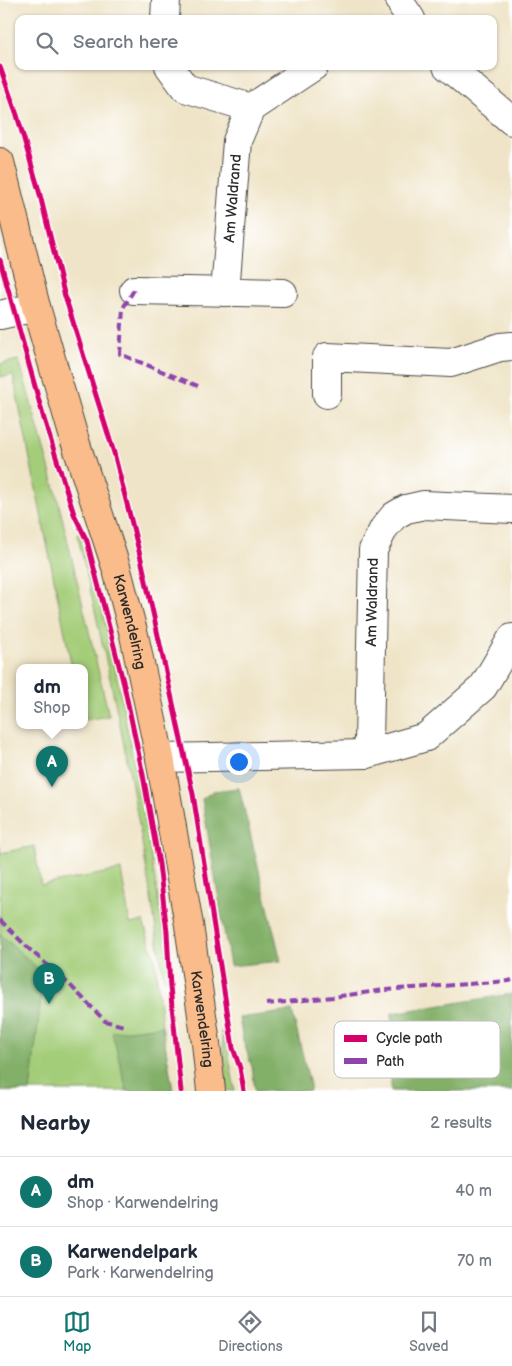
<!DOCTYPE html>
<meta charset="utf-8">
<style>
:root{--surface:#fff;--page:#f2f2f3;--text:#1f2937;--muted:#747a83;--line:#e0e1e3;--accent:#0f766e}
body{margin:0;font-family:"Balsamiq Sans",sans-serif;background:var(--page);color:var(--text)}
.you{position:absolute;left:238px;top:761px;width:18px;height:18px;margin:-12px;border:4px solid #fff;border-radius:50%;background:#1a73e8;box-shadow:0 0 0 8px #1a73e833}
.badge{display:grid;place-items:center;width:32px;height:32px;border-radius:50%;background:var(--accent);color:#fff;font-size:16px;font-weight:700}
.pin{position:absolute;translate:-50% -41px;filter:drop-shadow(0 1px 2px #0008)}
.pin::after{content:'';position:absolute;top:26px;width:18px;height:15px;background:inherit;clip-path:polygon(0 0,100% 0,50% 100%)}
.popup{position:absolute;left:16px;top:664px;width:72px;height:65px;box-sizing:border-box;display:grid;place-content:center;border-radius:10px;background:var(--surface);filter:drop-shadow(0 1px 4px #0005);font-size:16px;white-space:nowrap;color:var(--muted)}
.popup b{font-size:19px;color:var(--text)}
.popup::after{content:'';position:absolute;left:50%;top:100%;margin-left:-10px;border:10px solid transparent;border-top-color:var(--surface)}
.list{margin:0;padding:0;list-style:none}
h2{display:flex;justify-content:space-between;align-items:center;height:65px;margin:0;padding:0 20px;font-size:21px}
h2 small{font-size:16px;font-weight:400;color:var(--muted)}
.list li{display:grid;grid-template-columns:32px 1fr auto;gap:15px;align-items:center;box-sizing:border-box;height:70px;padding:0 20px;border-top:1px solid var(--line)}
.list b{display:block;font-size:19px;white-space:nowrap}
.list p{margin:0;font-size:16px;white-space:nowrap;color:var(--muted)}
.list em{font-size:16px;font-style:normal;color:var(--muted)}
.icon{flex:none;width:28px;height:28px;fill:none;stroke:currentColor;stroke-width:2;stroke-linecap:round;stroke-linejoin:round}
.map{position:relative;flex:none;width:512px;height:1091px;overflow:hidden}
.search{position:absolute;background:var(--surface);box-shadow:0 1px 4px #0004;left:15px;right:15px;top:15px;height:55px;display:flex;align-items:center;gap:12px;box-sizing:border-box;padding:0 18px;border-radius:10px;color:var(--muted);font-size:19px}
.sheet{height:205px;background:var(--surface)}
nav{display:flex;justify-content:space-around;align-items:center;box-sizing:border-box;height:70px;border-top:1px solid var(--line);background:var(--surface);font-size:14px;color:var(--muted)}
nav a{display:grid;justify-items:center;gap:2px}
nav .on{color:var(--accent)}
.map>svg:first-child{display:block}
.green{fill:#a4cd79;stroke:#687c52}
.forest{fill:#83b069;stroke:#576e4a}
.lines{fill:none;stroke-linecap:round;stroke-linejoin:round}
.minor-casing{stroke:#484742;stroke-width:30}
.major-casing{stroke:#484742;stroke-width:30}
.minor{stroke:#fff;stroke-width:28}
.major{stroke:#f9bc8a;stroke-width:28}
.quiet{stroke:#8e44ad;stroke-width:4;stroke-dasharray:8 4;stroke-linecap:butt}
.cycleway-casing{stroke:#fff;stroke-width:8}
.cycleway{stroke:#d6006c;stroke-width:5}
.labels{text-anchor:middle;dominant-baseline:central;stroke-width:4;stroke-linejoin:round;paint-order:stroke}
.street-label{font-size:15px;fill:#2b2b2b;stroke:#fff}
.key{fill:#fff;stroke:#bfbfbf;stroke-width:1}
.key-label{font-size:14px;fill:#2b2b2b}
</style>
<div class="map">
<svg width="512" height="1091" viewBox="0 0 512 1091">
<rect width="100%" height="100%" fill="#fff"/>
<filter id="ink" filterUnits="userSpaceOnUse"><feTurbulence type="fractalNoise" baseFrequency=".02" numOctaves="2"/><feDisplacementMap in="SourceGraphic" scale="10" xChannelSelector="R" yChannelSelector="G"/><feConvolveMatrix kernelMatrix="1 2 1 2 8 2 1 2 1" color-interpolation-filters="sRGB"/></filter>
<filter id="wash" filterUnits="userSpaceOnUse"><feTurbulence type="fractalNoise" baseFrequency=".0096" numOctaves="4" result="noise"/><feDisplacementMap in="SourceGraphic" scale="20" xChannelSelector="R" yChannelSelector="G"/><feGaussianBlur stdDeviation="1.12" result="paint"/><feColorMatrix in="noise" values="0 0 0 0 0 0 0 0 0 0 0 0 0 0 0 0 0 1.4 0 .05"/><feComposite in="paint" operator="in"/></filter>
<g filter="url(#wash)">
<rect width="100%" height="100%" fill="#efe4c7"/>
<g class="green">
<polygon points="19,360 57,496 109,716 85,720 84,668 72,668 13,375 0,377 0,364"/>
<path d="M81 532C101 596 114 662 127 728 144 812 158 895 171 979L164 980C153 912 143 843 130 775 114 694 96 614 77 533Z"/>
<polygon points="34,846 41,885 121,870 130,924 143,921 155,959 162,1026 173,1091 0,1091 0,847 1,853"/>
<polygon points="221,1031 228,1052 235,1091 228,1091"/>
</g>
<g class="forest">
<polygon points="239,788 281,961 230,966 202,799 213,791"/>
<polygon points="0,934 44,974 30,1091 0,1091"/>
<polygon points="512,994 512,1091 391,1091 392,1013"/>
<polygon points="292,1011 310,1085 310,1091 255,1091 252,1067 243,1040 239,1018"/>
<polygon points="162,1026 173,1091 127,1091 112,1032"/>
</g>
</g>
<g filter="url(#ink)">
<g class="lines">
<defs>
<g id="minor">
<polyline points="400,0 403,7 411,19"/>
<polyline points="165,19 166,0"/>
<polyline points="169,66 185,88 251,108"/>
<polyline points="447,66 512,121"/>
<polyline points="134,290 283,293"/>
<path id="s1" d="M225 292 237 141 251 108 314 66"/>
<polyline points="0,315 36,307"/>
<polyline points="327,394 327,357 451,363 500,347 512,346"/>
<path id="s2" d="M367 754 369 743 373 550 384 528 394 516 406 509 424 505 512 509"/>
<polyline points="160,758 367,754 426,737 483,687 512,638"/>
</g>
<g id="major">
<path id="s3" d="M0 162 36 307 75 441 117 570 134 635 160 758 189 925 206 1043 211 1091"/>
</g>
</defs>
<use href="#minor" class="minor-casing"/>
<use href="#major" class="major-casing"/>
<use href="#minor" class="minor"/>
<use href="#major" class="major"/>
<g class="quiet">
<polyline points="134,290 123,308 120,354 198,386"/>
<polyline points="0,920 28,948 70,985 105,1021 124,1026"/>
<polyline points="266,1004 333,997 385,990 509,981 512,980"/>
</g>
<defs>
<g id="cycleway">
<polyline points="0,67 17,115 39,191 64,293 114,453 142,563 193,794 233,1048 240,1068 244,1091"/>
<polyline points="0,260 44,419 74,514 87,541 124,685 143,775 159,864 167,932 170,987 181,1091"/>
</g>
</defs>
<use href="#cycleway" class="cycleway-casing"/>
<use href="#cycleway" class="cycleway"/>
</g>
</g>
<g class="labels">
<g class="street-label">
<text stroke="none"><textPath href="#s1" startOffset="94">Am Waldrand</textPath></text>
<text stroke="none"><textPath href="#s2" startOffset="152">Am Waldrand</textPath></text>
<text stroke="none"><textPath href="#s3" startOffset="478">Karwendelring</textPath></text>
<text stroke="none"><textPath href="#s3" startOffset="882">Karwendelring</textPath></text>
</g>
</g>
<rect x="334" y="1021" width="166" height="57" rx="8" class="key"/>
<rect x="344" y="1035" width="23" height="7" fill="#d6006c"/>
<rect x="344" y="1058" width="23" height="6" fill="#8e44ad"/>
<g class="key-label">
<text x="376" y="1043">Cycle path</text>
<text x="376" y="1066">Path</text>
</g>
</svg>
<div class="you"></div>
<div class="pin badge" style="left:52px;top:787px">A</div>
<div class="popup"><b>dm</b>Shop</div>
<div class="pin badge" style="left:49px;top:1004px">B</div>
<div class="search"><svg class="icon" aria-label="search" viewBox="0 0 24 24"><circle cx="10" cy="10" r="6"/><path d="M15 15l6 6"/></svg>Search here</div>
</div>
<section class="sheet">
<h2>Nearby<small>2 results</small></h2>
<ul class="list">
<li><span class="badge">A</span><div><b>dm</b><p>Shop · Karwendelring</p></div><em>40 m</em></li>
<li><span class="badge">B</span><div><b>Karwendelpark</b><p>Park · Karwendelring</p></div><em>70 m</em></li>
</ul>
</section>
<nav>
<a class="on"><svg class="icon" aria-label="map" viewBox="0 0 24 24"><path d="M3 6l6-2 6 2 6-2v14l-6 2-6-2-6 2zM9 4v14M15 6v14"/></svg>Map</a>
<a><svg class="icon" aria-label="directions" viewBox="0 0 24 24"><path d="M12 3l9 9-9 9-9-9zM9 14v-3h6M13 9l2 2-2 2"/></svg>Directions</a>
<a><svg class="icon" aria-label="saved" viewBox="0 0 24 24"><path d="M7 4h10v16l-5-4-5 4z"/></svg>Saved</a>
</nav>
